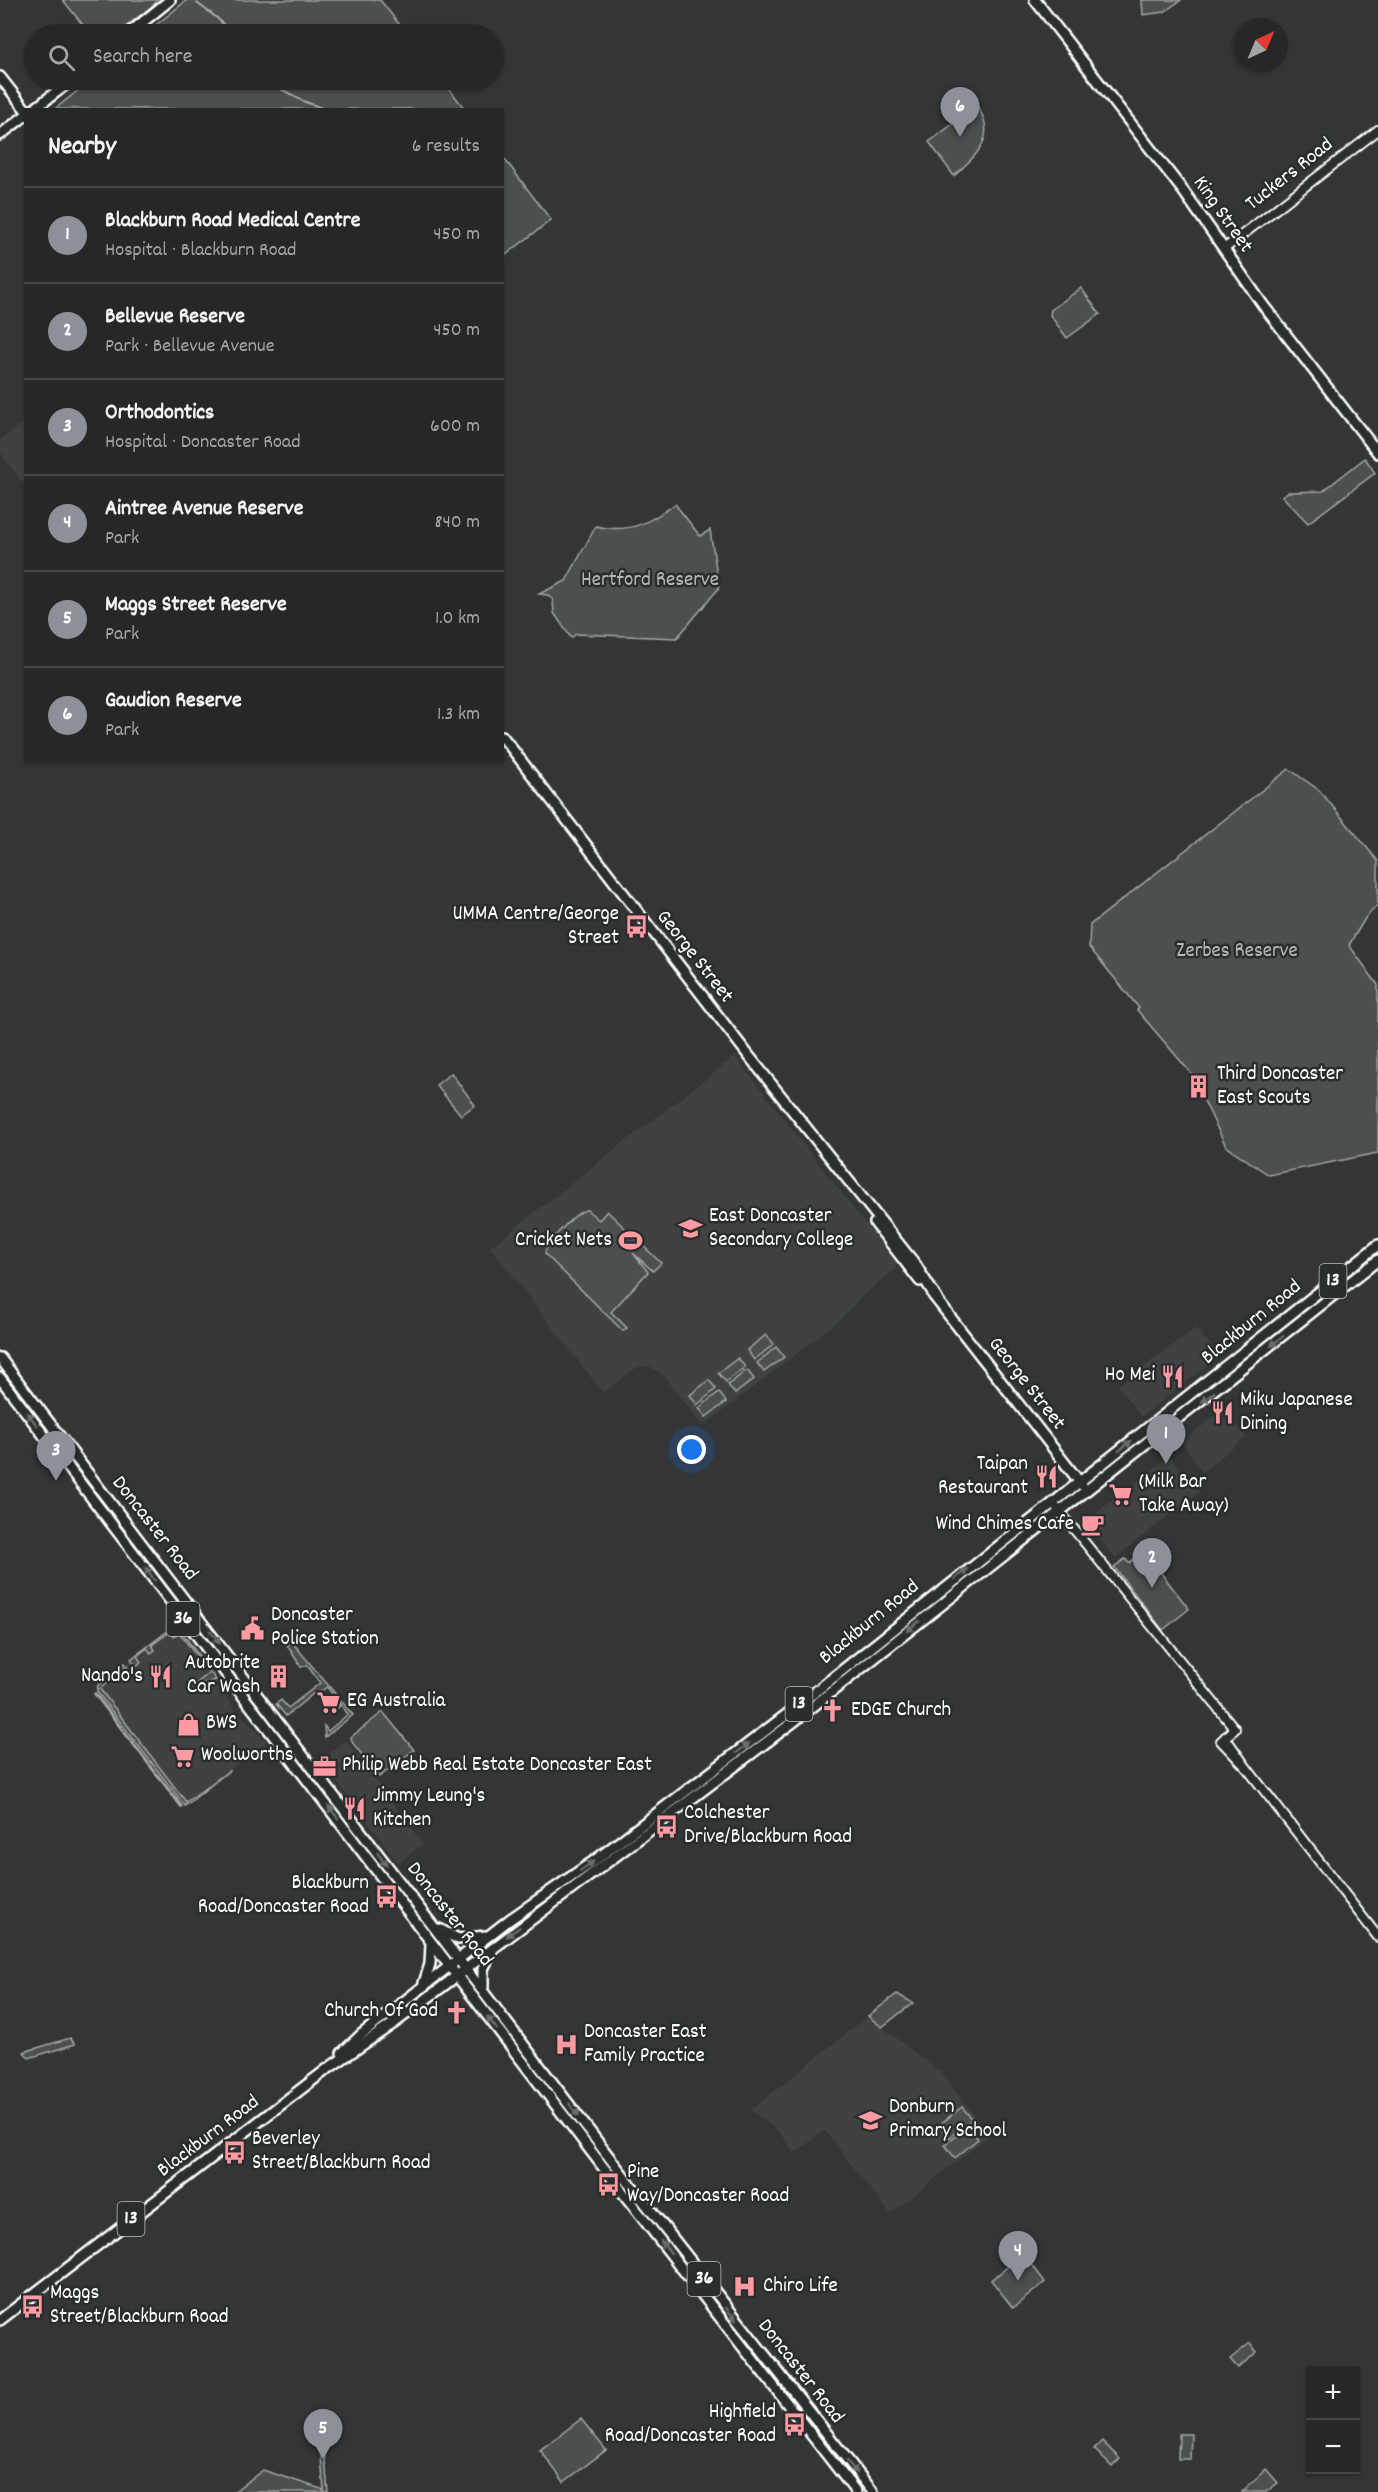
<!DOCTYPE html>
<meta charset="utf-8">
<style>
:root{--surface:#262828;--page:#323434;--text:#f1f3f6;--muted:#a4a6a8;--line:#424445;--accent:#8c9099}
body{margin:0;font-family:Dekko,sans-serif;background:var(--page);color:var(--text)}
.controls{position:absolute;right:18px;bottom:18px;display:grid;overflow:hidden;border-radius:0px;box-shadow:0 2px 4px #0004}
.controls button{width:54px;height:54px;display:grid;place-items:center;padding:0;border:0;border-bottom:2px solid var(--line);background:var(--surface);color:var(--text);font:30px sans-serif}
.compass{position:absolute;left:1234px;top:18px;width:54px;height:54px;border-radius:50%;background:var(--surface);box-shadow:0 2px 4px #0004;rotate:44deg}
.you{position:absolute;left:692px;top:1450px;width:21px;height:21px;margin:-15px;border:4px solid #fff;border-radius:50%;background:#1a73e8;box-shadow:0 0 0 9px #1a73e833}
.badge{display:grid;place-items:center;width:39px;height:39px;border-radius:50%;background:var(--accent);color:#fff;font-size:20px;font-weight:700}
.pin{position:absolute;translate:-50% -50px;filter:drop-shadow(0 2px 3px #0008)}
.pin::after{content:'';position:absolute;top:32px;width:21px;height:18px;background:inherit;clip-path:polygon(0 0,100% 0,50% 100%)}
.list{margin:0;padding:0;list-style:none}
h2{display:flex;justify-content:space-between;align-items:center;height:78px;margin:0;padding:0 24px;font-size:26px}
h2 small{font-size:20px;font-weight:400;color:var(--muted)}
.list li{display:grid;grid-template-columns:39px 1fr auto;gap:18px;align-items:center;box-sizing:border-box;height:96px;padding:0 24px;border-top:2px solid var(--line)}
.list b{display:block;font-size:22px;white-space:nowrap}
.list p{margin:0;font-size:20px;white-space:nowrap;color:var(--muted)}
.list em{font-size:20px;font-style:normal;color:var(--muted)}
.icon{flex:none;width:33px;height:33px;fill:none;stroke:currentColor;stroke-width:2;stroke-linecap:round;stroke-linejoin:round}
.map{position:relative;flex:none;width:1378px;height:2492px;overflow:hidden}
.search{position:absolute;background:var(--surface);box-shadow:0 2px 4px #0004;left:24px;top:24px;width:480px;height:66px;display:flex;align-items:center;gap:15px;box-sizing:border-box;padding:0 21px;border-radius:33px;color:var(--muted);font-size:22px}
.panel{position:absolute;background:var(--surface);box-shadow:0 2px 4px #0004;left:24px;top:108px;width:480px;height:654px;border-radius:0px}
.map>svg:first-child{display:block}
.built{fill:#404243}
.green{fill:#4c4f50;stroke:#a6a7a8;stroke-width:1.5}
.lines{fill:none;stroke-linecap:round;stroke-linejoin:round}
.stream{stroke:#abacad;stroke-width:2}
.minor-casing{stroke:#fff;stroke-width:12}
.major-casing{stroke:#fff;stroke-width:14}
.minor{stroke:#2a2d2e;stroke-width:8}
.major{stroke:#2a2d2e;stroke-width:9}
.oneway{fill:#6a6c6d}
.labels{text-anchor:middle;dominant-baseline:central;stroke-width:5;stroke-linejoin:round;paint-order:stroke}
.shield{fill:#2a2d2e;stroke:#bfc0c0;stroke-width:1.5}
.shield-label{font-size:20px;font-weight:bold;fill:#fff}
.street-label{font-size:21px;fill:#fff;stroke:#2a2d2e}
.park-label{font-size:21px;fill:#b7b9b9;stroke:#2a2d2e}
.poi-label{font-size:21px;fill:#fff;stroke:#2a2d2e;text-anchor:start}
</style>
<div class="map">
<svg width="1378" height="2492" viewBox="0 0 1378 2492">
<rect width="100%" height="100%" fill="#333536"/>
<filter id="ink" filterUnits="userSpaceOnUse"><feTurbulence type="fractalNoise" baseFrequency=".0167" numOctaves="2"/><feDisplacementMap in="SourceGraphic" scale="12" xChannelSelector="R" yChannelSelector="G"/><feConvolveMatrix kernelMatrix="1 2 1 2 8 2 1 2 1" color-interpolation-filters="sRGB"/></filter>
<g filter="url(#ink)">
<g class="built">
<polygon points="25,421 25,486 0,452 0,440"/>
<polygon points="735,1056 896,1263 895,1270 863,1295 841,1319 706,1424 701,1424 662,1374 649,1366 637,1367 603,1393 490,1247"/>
<polygon points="1196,1328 1216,1352 1210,1363 1141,1417 1118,1386"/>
<polygon points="1222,1410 1246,1437 1202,1472 1182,1442"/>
<polygon points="1167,1458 1171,1458 1199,1492 1115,1558 1086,1521"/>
<polygon points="170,1630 180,1631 235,1709 267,1742 185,1804 98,1687"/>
<polygon points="346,1740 423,1844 399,1863 320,1760"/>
<polygon points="868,2016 941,2073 990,2135 890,2214 824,2130 795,2153 780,2133 751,2110"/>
</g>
<g class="green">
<polygon points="63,0 160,0 116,34 90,34"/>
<polygon points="187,0 380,0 407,34 145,34"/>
<polygon points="1142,0 1181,0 1164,12 1143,15"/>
<polygon points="91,80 442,80 465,109 55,109"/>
<path d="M977 106C999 138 975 156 954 176L929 142Z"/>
<polygon points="503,157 551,220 503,257"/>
<polygon points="1081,288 1100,314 1067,338 1050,315 1051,310"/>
<polygon points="1365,458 1375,473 1308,523 1282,496 1288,492 1323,491"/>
<path d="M675 504 700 536 710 530 719 588 677 638 576 634 571 638 554 613 553 600 548 595 539 594 566 581 596 526C629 534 649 523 675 504Z"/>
<polygon points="1289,769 1319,790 1378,861 1378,905 1366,917 1349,945 1378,985 1378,1153 1269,1175 1226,1146 1190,1072 1137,1010 1139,1008 1089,947 1090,925"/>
<polygon points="451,1073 475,1105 461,1115 436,1085"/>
<path d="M587 1210 599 1220 607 1211 661 1263 653 1271 633 1253 648 1272 611 1312 627 1328 623 1331 545 1254C545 1244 577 1210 587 1210Z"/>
<polygon points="766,1335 774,1344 754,1360 747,1350"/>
<polygon points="776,1347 784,1357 764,1372 757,1363"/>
<polygon points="738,1358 745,1367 726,1382 718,1373"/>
<polygon points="747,1370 754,1379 735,1394 728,1385"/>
<polygon points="709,1380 716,1389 697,1405 690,1395"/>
<polygon points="719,1392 726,1402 706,1417 699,1408"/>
<polygon points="1144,1551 1189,1609 1163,1630 1114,1567 1125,1559 1129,1563"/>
<polygon points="173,1627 179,1628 216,1680 192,1687 209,1673 179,1632 174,1636 171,1631 152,1645 155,1650 151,1653 147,1648 137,1656 141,1662 136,1666 131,1659"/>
<polygon points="292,1642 353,1715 325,1737 324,1726 328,1731 348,1714 341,1705 330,1714 328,1713 340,1704 327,1687 316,1695 314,1693 286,1716 276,1704 281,1700 288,1708 320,1683 307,1665 301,1667 287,1645"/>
<polygon points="125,1663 129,1670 125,1667 100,1689 186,1802 230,1770 185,1806 97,1692 98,1685"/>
<polygon points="95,1693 182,1806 181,1807 94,1694"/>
<polygon points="383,1712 414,1750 379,1777 352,1742 351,1737"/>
<polygon points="897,1994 913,2003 882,2027 868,2016"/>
<polygon points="70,2038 75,2044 29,2058 24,2052"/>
<polygon points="962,2107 972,2119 949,2138 939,2125"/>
<polygon points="968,2127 978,2139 955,2158 945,2145"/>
<polygon points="1024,2254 1045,2282 1013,2308 991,2280"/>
<polygon points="1250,2343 1257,2352 1238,2368 1230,2359"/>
<polygon points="581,2419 606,2450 564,2482 540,2450"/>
<polygon points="1179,2434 1191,2434 1190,2459 1178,2459"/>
<polygon points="1102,2441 1120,2459 1112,2467 1094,2449"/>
<polygon points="320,2447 324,2447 328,2492 233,2492 263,2470 324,2490"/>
<polygon points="1266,2469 1278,2483 1266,2492 1242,2492"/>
</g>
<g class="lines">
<g class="stream">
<polyline points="197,3 217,18 233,34"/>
<polyline points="265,80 303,101 327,110"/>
</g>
<defs>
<g id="minor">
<polyline points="1224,249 1378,130"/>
<polyline points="1056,1507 1235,1729 1221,1741 1246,1767"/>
<polyline points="1225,1737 1246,1767 1378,1937"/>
</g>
<g id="major">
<polyline points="1035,0 1184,192 1263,305 1378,453"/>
<polyline points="128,34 170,0"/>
<polyline points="0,77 26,110"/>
<polyline points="33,110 72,80"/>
<polyline points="0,135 26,115"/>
<polyline points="502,736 749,1056 915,1264 937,1299"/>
<polyline points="875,1223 920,1281"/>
<polyline points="933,1295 1082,1485"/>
<polyline points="0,1358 619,2170 873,2492"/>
<polyline points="0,1378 613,2180 856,2492"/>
<polyline points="439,1929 458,1939 485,1936"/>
<polyline points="423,1986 430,1964 431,1944"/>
<polyline points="483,1987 483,1969 493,1949"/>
<polyline points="342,2053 362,2034 509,1920 594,1861 786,1715 1378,1245"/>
<polyline points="0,2320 326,2070 397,2021 792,1723 1378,1260"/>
</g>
</defs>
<use href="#minor" class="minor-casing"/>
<use href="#major" class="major-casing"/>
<use href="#minor" class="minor"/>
<use href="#major" class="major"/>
</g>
<defs><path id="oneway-solid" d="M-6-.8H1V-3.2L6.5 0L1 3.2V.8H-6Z" transform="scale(1.5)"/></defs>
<g class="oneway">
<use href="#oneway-solid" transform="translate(1277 1341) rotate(141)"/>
<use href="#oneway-solid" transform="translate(1208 1397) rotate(142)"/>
<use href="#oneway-solid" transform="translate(32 1419) rotate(-128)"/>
<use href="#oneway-solid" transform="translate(1125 1446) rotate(-39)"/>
<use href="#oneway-solid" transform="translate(150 1574) rotate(-126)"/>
<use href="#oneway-solid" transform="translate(961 1574) rotate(-39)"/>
<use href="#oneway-solid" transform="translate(913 1626) rotate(141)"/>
<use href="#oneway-solid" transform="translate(215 1637) rotate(52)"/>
<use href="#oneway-solid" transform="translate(743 1748) rotate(-37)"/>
<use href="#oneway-solid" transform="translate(333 1812) rotate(-127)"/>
<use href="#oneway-solid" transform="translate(382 1859) rotate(54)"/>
<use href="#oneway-solid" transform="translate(587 1866) rotate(-36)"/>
<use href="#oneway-solid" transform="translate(513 1932) rotate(144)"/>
<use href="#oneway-solid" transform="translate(492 2023) rotate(-128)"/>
<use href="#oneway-solid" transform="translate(574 2110) rotate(53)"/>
<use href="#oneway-solid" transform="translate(666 2247) rotate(-129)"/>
<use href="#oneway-solid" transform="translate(731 2314) rotate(52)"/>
<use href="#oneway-solid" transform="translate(852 2467) rotate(51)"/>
</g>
</g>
<defs>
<symbol id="bus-bare" viewBox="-9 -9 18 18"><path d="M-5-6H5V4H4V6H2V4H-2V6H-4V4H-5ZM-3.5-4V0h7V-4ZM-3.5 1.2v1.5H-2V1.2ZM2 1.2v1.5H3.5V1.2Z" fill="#ff9aa2" stroke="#2a2d2e" stroke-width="2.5" paint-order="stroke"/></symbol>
<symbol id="building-bare" viewBox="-9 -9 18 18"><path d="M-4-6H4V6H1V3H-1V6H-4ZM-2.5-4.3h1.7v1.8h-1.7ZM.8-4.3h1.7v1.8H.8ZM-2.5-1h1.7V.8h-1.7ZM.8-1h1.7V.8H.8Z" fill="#ff9aa2" stroke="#2a2d2e" stroke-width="2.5" paint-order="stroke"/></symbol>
<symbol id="school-bare" viewBox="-9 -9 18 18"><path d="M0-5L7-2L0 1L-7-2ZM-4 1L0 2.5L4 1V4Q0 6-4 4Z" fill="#ff9aa2" stroke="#2a2d2e" stroke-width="2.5" paint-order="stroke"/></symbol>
<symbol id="stadium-bare" viewBox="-9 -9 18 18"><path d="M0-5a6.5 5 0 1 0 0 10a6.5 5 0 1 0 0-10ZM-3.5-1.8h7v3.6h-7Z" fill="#ff9aa2" stroke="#2a2d2e" stroke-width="2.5" paint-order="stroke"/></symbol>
<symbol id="restaurant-bare" viewBox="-9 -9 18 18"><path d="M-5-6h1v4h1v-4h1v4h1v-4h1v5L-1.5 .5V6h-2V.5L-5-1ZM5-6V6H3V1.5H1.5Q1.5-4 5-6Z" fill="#ff9aa2" stroke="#2a2d2e" stroke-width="2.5" paint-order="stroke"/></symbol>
<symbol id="supermarket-bare" viewBox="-9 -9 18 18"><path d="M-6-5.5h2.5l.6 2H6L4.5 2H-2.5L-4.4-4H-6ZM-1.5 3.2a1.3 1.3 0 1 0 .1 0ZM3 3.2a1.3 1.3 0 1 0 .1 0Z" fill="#ff9aa2" stroke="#2a2d2e" stroke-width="2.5" paint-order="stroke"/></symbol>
<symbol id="cafe-bare" viewBox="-9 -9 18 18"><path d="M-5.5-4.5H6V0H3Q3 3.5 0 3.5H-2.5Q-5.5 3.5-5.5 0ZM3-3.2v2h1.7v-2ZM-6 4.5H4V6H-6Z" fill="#ff9aa2" stroke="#2a2d2e" stroke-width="2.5" paint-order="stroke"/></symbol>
<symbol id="civic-bare" viewBox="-9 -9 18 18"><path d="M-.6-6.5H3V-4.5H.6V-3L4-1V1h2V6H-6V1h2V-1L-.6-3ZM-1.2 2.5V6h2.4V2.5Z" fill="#ff9aa2" stroke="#2a2d2e" stroke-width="2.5" paint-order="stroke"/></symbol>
<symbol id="church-bare" viewBox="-9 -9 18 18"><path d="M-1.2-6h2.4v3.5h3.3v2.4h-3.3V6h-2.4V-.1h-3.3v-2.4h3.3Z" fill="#ff9aa2" stroke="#2a2d2e" stroke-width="2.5" paint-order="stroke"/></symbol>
<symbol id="shop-bare" viewBox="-9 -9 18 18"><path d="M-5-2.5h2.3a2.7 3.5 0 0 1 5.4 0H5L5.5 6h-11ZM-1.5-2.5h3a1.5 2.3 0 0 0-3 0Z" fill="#ff9aa2" stroke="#2a2d2e" stroke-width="2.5" paint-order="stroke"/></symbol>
<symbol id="office-bare" viewBox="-9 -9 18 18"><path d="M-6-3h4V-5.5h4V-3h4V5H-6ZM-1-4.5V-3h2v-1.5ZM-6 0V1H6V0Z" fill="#ff9aa2" stroke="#2a2d2e" stroke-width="2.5" paint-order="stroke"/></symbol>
<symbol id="hospital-bare" viewBox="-9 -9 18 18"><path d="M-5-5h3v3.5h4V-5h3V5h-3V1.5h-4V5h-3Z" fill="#ff9aa2" stroke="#2a2d2e" stroke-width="2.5" paint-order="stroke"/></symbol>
</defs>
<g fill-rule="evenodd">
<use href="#bus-bare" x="620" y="910" width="33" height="33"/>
<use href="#building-bare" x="1182" y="1070" width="33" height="33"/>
<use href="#school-bare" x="674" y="1212" width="33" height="33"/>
<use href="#stadium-bare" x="614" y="1224" width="33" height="33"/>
<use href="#restaurant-bare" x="1156" y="1360" width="33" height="33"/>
<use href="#restaurant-bare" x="1206" y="1396" width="33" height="33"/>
<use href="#restaurant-bare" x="1030" y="1460" width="33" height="33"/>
<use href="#supermarket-bare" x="1104" y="1478" width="33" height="33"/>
<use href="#cafe-bare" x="1076" y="1508" width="33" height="33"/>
<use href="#civic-bare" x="236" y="1612" width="33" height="33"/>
<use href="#building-bare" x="262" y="1660" width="33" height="33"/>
<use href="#restaurant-bare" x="144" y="1660" width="33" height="33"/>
<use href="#supermarket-bare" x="312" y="1686" width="33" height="33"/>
<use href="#church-bare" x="816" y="1694" width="33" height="33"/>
<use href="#shop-bare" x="172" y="1708" width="33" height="33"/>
<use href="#supermarket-bare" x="166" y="1740" width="33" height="33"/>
<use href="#office-bare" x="308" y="1750" width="33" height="33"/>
<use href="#restaurant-bare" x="338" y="1792" width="33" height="33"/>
<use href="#bus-bare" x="650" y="1810" width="33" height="33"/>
<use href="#bus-bare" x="370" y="1880" width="33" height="33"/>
<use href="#church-bare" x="440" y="1996" width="33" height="33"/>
<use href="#hospital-bare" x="550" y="2028" width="33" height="33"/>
<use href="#school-bare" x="854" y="2104" width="33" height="33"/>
<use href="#bus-bare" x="218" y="2136" width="33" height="33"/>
<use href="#bus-bare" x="592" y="2168" width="33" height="33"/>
<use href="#hospital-bare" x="728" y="2270" width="33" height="33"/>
<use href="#bus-bare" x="16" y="2290" width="33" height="33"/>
<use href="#bus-bare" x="778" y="2408" width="33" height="33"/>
</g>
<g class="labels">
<g class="shield">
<rect x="1319.5" y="1264" width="27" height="34" rx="4.5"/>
<rect x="166.5" y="1602" width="33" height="34" rx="4.5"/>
<rect x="785.5" y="1687" width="27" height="34" rx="4.5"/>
<rect x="117.5" y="2202" width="27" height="34" rx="4.5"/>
<rect x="687.5" y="2262" width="33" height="34" rx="4.5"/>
</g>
<g class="shield-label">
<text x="1333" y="1281">13</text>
<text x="183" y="1619">36</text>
<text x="799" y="1704">13</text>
<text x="131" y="2219">13</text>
<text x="704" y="2279">36</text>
</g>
<g class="street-label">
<text transform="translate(1290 175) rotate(-38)">Tuckers Road</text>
<text transform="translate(1222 215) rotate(55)">King Street</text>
<text transform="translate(694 957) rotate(52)">George Street</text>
<text transform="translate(1252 1323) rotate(-39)">Blackburn Road</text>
<text transform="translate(1026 1384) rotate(52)">George Street</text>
<text transform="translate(154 1529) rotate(52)">Doncaster Road</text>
<text transform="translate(870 1623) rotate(-39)">Blackburn Road</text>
<text transform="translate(449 1915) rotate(52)">Doncaster Road</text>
<text transform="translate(209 2137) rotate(-37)">Blackburn Road</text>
<text transform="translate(800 2372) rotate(52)">Doncaster Road</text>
</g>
<g class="park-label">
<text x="650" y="581">Hertford Reserve</text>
<text x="1237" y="952">Zerbes Reserve</text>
</g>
<g class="poi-label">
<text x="619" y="915" text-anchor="end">UMMA Centre/George<tspan x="619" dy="24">Street</tspan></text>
<text x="1217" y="1075">Third Doncaster<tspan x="1217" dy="24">East Scouts</tspan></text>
<text x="709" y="1217">East Doncaster<tspan x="709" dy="24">Secondary College</tspan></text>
<text x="612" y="1241" text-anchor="end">Cricket Nets</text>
<text x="1155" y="1376" text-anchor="end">Ho Mei</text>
<text x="1240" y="1401">Miku Japanese<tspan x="1240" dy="24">Dining</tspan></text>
<text x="1028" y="1465" text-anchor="end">Taipan<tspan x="1028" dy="24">Restaurant</tspan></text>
<text x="1139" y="1483">(Milk Bar<tspan x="1139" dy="24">Take Away)</tspan></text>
<text x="1074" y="1525" text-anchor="end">Wind Chimes Cafe</text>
<text x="271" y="1616">Doncaster<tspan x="271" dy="24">Police Station</tspan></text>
<text x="260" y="1664" text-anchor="end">Autobrite<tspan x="260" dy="24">Car Wash</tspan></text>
<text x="143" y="1677" text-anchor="end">Nando's</text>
<text x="347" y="1702">EG Australia</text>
<text x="851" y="1711">EDGE Church</text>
<text x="206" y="1724">BWS</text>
<text x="201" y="1756">Woolworths</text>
<text x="342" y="1766">Philip Webb Real Estate Doncaster East</text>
<text x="373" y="1797">Jimmy Leung's<tspan x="373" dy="24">Kitchen</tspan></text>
<text x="684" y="1814">Colchester<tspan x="684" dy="24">Drive/Blackburn Road</tspan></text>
<text x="369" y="1884" text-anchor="end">Blackburn<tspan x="369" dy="24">Road/Doncaster Road</tspan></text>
<text x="438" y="2012" text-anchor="end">Church Of God</text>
<text x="584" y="2033">Doncaster East<tspan x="584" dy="24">Family Practice</tspan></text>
<text x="889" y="2108">Donburn<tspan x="889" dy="24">Primary School</tspan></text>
<text x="252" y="2140">Beverley<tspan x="252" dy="24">Street/Blackburn Road</tspan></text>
<text x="627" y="2173">Pine<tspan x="627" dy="24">Way/Doncaster Road</tspan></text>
<text x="763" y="2287">Chiro Life</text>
<text x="50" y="2294">Maggs<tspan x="50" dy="24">Street/Blackburn Road</tspan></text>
<text x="776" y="2413" text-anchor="end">Highfield<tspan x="776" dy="24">Road/Doncaster Road</tspan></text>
</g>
</g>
</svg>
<div class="controls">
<button>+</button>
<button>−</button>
</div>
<svg class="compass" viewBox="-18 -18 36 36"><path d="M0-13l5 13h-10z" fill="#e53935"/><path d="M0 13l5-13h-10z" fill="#a4a6a8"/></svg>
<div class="you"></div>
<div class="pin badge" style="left:1166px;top:1464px">1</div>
<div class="pin badge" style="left:1152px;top:1588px">2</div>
<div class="pin badge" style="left:56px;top:1481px">3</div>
<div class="pin badge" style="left:1018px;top:2281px">4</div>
<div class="pin badge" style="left:323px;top:2459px">5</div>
<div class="pin badge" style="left:960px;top:137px">6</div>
<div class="search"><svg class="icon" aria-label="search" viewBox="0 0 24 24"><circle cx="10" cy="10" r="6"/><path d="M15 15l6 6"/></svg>Search here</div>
<section class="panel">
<h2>Nearby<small>6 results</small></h2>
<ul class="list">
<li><span class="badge">1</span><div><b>Blackburn Road Medical Centre</b><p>Hospital · Blackburn Road</p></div><em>450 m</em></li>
<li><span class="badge">2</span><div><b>Bellevue Reserve</b><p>Park · Bellevue Avenue</p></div><em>450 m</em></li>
<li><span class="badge">3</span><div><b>Orthodontics</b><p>Hospital · Doncaster Road</p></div><em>600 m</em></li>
<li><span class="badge">4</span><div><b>Aintree Avenue Reserve</b><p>Park</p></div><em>840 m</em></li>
<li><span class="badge">5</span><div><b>Maggs Street Reserve</b><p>Park</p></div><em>1.0 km</em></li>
<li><span class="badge">6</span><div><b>Gaudion Reserve</b><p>Park</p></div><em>1.3 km</em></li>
</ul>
</section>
</div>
